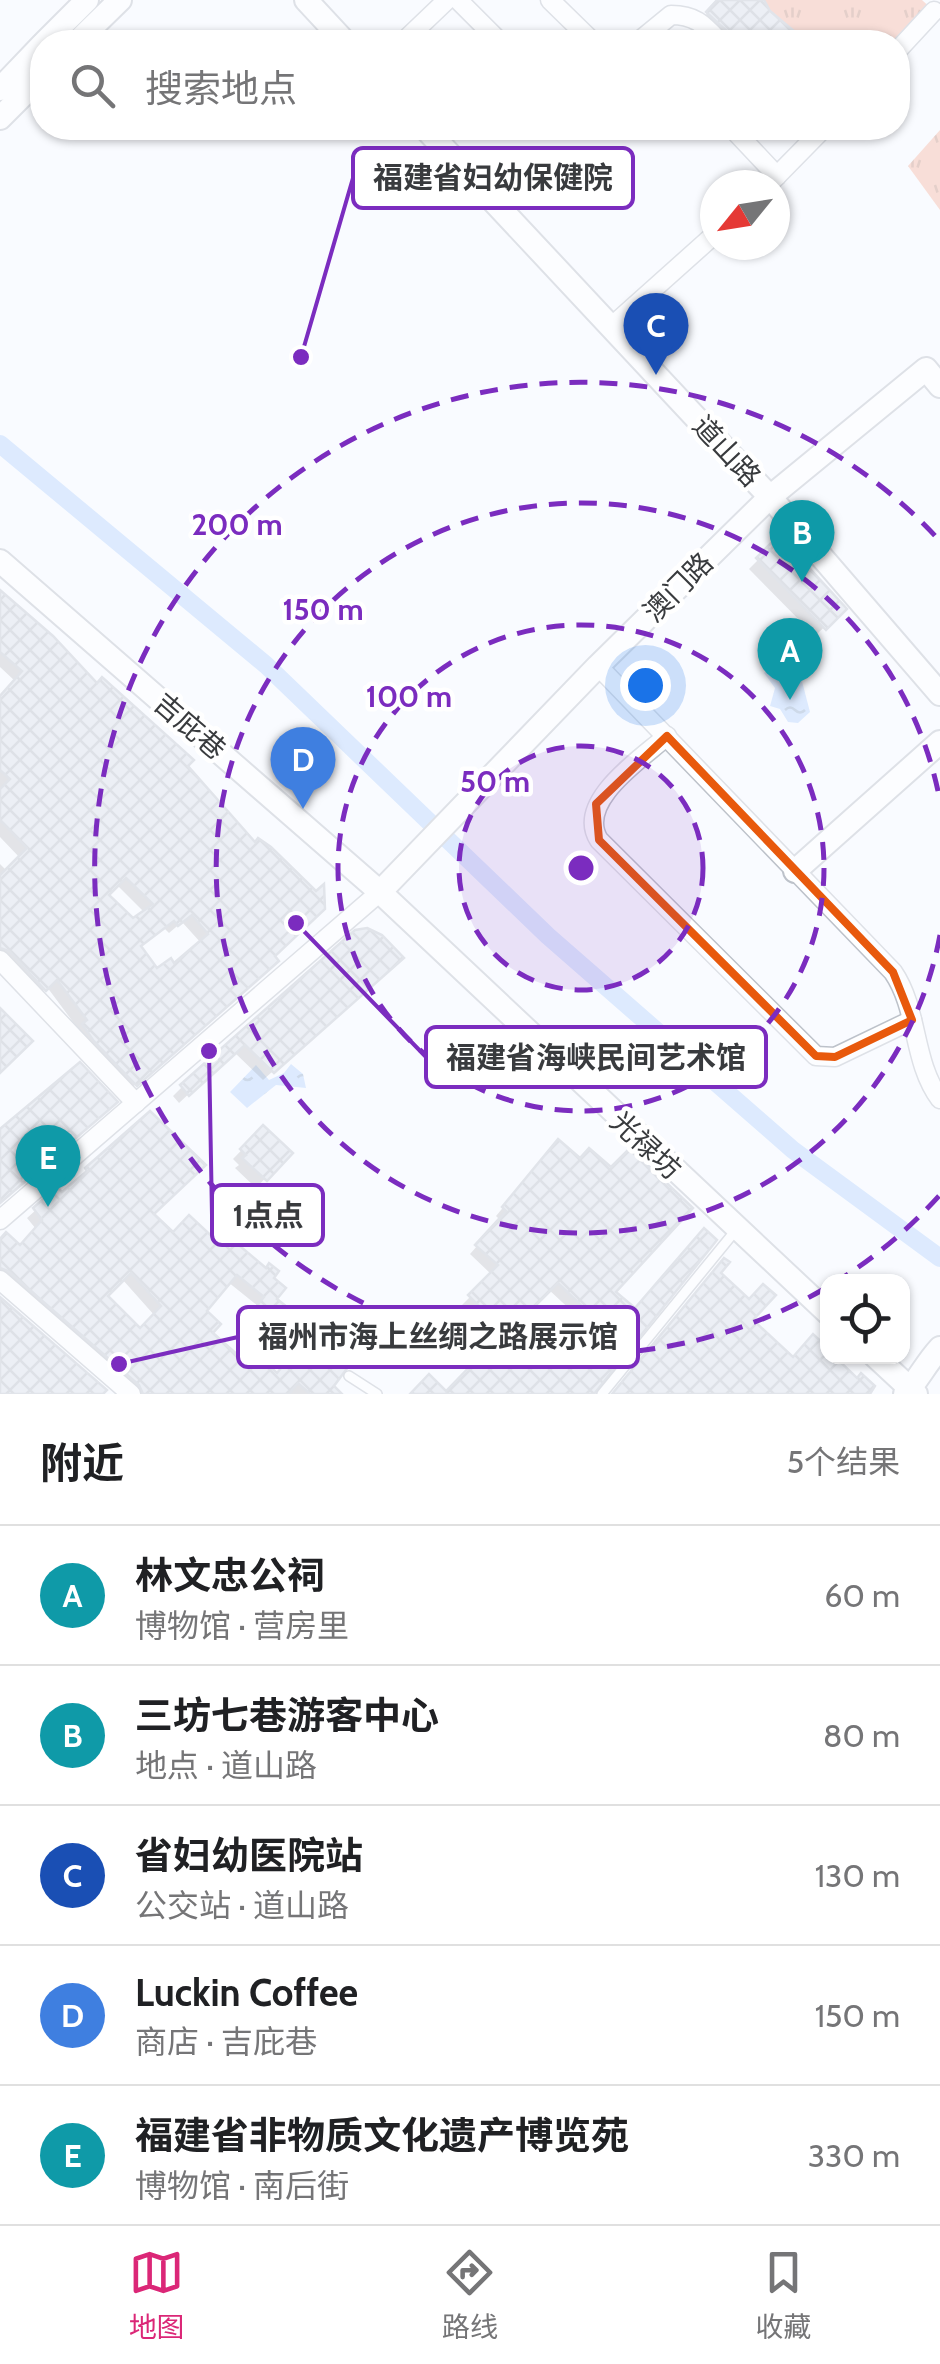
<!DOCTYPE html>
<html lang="zh">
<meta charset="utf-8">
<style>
:root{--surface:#fff;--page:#f2f2f2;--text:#202124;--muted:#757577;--line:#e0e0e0;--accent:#db2777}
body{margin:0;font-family:Cabin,"Noto Sans SC",sans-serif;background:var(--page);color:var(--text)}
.controls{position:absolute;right:30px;bottom:30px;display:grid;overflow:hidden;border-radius:20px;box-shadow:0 2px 8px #0004}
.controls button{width:90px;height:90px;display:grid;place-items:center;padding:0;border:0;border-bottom:2px solid var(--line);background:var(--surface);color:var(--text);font:50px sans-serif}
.compass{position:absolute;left:700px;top:170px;width:90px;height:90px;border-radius:50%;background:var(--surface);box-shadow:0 2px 8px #0004;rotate:240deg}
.you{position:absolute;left:645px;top:685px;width:35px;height:35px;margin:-25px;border:8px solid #fff;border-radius:50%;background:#1a73e8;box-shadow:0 0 0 15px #1a73e833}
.badge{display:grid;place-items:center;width:65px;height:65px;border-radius:50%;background:var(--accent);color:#fff;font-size:32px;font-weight:700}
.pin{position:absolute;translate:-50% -82px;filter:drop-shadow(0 2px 5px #0008)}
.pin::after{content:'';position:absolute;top:52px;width:35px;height:30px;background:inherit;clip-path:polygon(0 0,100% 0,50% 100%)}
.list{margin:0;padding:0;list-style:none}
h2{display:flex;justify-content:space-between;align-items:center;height:130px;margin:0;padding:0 40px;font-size:42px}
h2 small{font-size:32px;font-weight:400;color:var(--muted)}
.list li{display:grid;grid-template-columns:65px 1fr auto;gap:30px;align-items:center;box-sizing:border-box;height:140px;padding:0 40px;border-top:2px solid var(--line)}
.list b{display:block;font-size:38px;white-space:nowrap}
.list p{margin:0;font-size:32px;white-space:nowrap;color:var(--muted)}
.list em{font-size:32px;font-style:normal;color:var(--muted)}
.icon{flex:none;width:55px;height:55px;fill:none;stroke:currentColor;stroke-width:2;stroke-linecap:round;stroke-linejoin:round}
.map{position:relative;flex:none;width:940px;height:1394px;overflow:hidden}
.search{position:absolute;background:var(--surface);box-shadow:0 2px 8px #0004;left:30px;right:30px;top:30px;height:110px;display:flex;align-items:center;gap:25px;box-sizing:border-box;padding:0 35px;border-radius:40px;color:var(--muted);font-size:38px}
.sheet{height:830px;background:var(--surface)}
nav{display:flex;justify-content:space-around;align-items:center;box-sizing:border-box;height:140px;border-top:2px solid var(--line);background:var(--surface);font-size:28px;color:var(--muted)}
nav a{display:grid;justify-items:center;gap:5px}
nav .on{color:var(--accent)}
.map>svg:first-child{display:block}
.park{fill:url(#park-tufts)}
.water{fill:url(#water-ripples)}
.shadow{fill:#0003;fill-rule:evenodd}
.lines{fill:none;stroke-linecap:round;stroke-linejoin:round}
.canal{stroke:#bad6fd;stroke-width:18}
.building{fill:url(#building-cross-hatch);stroke:#c3c8d1;stroke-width:2.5;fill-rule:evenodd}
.lane-casing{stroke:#bdc2ca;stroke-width:12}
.street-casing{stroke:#bdc2ca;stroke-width:21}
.secondary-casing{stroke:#bdc2ca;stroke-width:26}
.lane{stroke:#fff;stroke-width:9}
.street{stroke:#fff;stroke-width:18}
.secondary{stroke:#fff;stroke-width:22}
.marked{fill:none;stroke:#e8590c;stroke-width:8;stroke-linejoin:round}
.ring{fill:none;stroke:#7b2cbf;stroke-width:5;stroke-dasharray:18 12}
.labels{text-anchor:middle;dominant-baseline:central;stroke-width:9;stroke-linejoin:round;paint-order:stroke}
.street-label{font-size:28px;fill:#393b3e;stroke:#fff}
.centre{fill:#7b2cbf;stroke:#fff;stroke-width:5}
.ring-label{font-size:30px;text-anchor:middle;font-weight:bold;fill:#7b2cbf;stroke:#fff;stroke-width:9;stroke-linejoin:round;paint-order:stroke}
.leader{fill:none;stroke:#7b2cbf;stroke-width:4}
.callout-dot{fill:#7b2cbf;stroke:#fff;stroke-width:4}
.callout{fill:#fff;stroke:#7b2cbf;stroke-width:4}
.callout-label{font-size:30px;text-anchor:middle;font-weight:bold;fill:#393b3e}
</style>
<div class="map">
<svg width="940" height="1394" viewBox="0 0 940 1394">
<defs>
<pattern id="park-tufts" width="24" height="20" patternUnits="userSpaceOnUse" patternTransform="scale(2.5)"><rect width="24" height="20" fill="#f7bba8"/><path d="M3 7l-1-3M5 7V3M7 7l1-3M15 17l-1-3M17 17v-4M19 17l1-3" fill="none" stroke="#c9998a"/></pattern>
<pattern id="water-ripples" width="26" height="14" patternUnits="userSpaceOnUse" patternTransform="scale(2.5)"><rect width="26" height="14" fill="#bad6fd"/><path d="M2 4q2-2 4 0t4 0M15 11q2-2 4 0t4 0" fill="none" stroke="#98afce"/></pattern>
<pattern id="building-cross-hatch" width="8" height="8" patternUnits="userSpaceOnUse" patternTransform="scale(2.5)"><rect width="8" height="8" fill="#dbe1e9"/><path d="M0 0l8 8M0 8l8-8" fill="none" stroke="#bdc2c9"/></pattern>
</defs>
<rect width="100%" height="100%" fill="#f9fbff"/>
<g class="park">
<polygon points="764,0 922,0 934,11 898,42 807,42 770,11"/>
<polygon points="940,130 940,210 908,166"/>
</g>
<g class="water">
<polygon points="784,663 798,666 810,712 798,723 788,722 780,709 770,706 775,688 764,673 770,667"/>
<polygon points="291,1064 303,1074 306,1088 276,1085 247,1108 230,1092 256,1065 269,1080 284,1073"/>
</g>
<g class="shadow">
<polygon points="719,0 761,0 768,13 802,42 715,42 697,25"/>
<polygon points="779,539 843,609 815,636 749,569"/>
<path d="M0 593 184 766 272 956 267 969 127 1092 75 1035 79 1030 47 987 36 997 0 959V864L7 871 20 858 0 837V698L16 682 0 667ZM116 884 145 913 133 922 105 895ZM182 922 201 943 174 967 157 971 139 947 164 928 169 933Z"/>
<polygon points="356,932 391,966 263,1080 234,1052 179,1103 173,1096 182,1087"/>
<polygon points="263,1128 289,1153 256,1188 235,1168 239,1165 233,1159"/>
<path d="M551 1150 612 1292 592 1394H446L473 1367 456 1352 481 1323 462 1305 492 1275 470 1254 500 1220 496 1216ZM548 1289 576 1315 554 1340 524 1314Z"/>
<path d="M87 1170 151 1214 173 1235 219 1246 270 1278 274 1299 308 1327 285 1355 261 1336 266 1330 249 1317 258 1306 228 1282 203 1312 210 1334 239 1360 277 1375 330 1386 339 1394H133L0 1279V1242L20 1248 36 1229 27 1218 57 1191 61 1196ZM122 1279 155 1316 140 1331 105 1296Z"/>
</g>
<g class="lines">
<polyline class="canal" points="0,444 266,665 548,936 793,1150 940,1258"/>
</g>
<g class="building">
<polygon points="717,0 764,0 770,11 807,42 732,42 729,33 706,12"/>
<polygon points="779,535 847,609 826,630 756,558"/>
<path d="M0 590 53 636 97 683 102 677 194 760 188 766 255 842 258 838 271 847 316 891 324 884 325 909 275 956 279 961 137 1086 93 1040 82 1024 87 1020 57 980 46 991 9 951 0 948V875L27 848 0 820V789L10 779 0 770V696L22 671 0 652ZM126 878 153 904 133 918 109 895ZM192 915 208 934 174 963 171 958 157 968 141 946 174 921 178 926Z"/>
<polygon points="367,928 382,935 404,958 274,1073 245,1045 189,1096 180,1085 355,930"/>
<polygon points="0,1008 33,1041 0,1073"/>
<polygon points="80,1062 118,1102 0,1203 0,1129"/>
<path d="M150 1111 206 1165 154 1214 173 1232 189 1215 220 1244 227 1235 266 1268 269 1263 279 1271 274 1278 286 1288 277 1299 312 1327 295 1348 267 1327 272 1321 255 1308 264 1297 237 1275 207 1311 221 1324 213 1333 240 1357 249 1347 277 1373 301 1344 322 1361 332 1348 351 1363 334 1386 342 1394H310L298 1383 289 1394H143L139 1385 8 1271 0 1268V1239L6 1232 20 1245 42 1220 33 1208 57 1187 62 1192 87 1171 85 1168ZM131 1273 161 1306 140 1328 108 1296Z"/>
<polygon points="263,1125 293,1153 267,1181 242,1158 246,1155 240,1149"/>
<path d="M558 1139 580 1158 589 1148 611 1167 630 1148 693 1208 616 1292 635 1308 704 1228 717 1240 594 1394H410L429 1374 446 1391 479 1357 461 1343 487 1314 468 1295 498 1265 475 1245 506 1211 502 1207ZM558 1283 582 1306 554 1337 527 1314Z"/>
<polygon points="724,1258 730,1262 721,1273 749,1299 763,1284 776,1295 753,1320 793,1357 813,1334 828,1348 828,1356 834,1356 857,1378 861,1373 875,1386 870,1394 612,1394"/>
<polygon points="0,1297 107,1390 103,1394 0,1394"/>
</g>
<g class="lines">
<defs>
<g id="lane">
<polyline points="796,128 810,141"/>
<polyline points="349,1376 377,1394"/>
<polyline points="602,1394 736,1230"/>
</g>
<g id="street">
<polyline points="458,0 500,42"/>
<polyline points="550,0 593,42"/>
<polyline points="403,42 447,0"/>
<path d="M638 42 671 15C696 15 704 25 720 42"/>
<polyline points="898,50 934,11"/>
<polyline points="732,128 777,176"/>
<polyline points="768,185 824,128"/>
<polyline points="611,327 715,234"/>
<path d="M598 666 893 972C919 1010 912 1061 940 1099"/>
<path d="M667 736C641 759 575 802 599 840L816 1056 835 1057 912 1020"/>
<polyline points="0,960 136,1103"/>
<polyline points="0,1220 380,892"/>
<polyline points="0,1280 131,1394"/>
</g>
<g id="secondary">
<polyline points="306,0 345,42"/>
<polyline points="45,42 87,0"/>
<polyline points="77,42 120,0"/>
<polyline points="0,89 42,45"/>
<polyline points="0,118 42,76"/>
<polyline points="425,128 770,497 940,694"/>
<polyline points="0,561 380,892 828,1313"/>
<polyline points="795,871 940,742"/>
<polyline points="380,892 598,666 770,497 926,369 940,386"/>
<polyline points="875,1356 916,1394"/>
<path d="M905 1394C919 1379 926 1363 940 1348"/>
</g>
</defs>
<use href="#lane" class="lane-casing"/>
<use href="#street" class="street-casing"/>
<use href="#secondary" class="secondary-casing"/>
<use href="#lane" class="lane"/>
<use href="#street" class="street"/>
<use href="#secondary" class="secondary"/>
</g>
<path d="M0 0H940V1394H0ZM667 736 893 972 912 1020 835 1057 816 1056 599 840 596 804Z" fill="#f9fbff" fill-opacity=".55" fill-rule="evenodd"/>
<path class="marked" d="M667 736 893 972 912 1020 835 1057 816 1056 599 840 596 804Z"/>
<circle cx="581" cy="868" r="122" fill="#7b2cbf" fill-opacity=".12"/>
<g class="ring">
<circle cx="581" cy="868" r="122"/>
<circle cx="581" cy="868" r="243"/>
<path d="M940 935A365 365 0 1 1 940 801"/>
<path d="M939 1196A486 486 0 0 1 839 1280M824 1289A486 486 0 1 1 939 540"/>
</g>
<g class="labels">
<g class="street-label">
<text transform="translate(727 451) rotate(47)">道山路</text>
<text transform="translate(678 587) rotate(-45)">澳门路</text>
<text transform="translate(190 726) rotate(41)">吉庇巷</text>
<text transform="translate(646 1145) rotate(43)">光禄坊</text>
</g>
</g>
<circle cx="581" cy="868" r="15" class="centre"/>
<g class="ring-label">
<text x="237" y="535">200 m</text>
<text x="323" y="620">150 m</text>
<text x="409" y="707">100 m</text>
<text x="495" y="792">50 m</text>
</g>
<path class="leader" d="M301 357L353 178M296 923L426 1057M209 1051L212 1215M119 1364L238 1337"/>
<g class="callout-dot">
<circle cx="301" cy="357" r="10"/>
<circle cx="296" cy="923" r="10"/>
<circle cx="209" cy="1051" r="10"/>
<circle cx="119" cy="1364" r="10"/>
</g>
<g class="callout">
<rect x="353" y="148" width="280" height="60" rx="10"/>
<rect x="426" y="1027" width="340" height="60" rx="10"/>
<rect x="212" y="1185" width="111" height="60" rx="10"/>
<rect x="238" y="1307" width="400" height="60" rx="10"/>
</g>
<g class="callout-label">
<text x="493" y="188">福建省妇幼保健院</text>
<text x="596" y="1068">福建省海峡民间艺术馆</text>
<text x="268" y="1226">1点点</text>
<text x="438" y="1347">福州市海上丝绸之路展示馆</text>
</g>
</svg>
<div class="controls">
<button><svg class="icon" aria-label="locate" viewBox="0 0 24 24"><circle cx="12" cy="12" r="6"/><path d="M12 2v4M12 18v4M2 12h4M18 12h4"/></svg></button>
</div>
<svg class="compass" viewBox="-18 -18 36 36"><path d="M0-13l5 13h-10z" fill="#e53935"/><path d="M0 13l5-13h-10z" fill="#757577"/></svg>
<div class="you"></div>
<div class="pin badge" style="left:790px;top:700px;background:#0f9aa8">A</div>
<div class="pin badge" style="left:802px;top:582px;background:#0f9aa8">B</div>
<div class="pin badge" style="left:656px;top:375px;background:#1a4fb4">C</div>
<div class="pin badge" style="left:303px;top:809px;background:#3f7fe0">D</div>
<div class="pin badge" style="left:48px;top:1207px;background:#0f9aa8">E</div>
<div class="search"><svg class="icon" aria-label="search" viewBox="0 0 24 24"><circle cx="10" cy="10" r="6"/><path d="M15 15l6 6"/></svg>搜索地点</div>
</div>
<section class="sheet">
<h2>附近<small>5个结果</small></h2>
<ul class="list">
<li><span class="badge" style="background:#0f9aa8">A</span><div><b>林文忠公祠</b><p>博物馆 · 营房里</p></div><em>60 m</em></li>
<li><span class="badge" style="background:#0f9aa8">B</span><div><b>三坊七巷游客中心</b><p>地点 · 道山路</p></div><em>80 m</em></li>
<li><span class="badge" style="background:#1a4fb4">C</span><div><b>省妇幼医院站</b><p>公交站 · 道山路</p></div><em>130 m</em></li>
<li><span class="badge" style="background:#3f7fe0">D</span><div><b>Luckin Coffee</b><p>商店 · 吉庇巷</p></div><em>150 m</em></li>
<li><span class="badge" style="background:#0f9aa8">E</span><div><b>福建省非物质文化遗产博览苑</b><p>博物馆 · 南后街</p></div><em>330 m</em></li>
</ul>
</section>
<nav>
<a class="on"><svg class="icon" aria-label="map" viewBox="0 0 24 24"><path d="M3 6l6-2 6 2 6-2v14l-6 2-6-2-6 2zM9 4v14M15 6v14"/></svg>地图</a>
<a><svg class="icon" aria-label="directions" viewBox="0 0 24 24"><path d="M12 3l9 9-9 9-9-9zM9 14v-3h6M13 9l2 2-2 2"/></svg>路线</a>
<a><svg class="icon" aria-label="saved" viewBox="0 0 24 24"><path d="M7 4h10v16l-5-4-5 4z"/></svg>收藏</a>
</nav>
